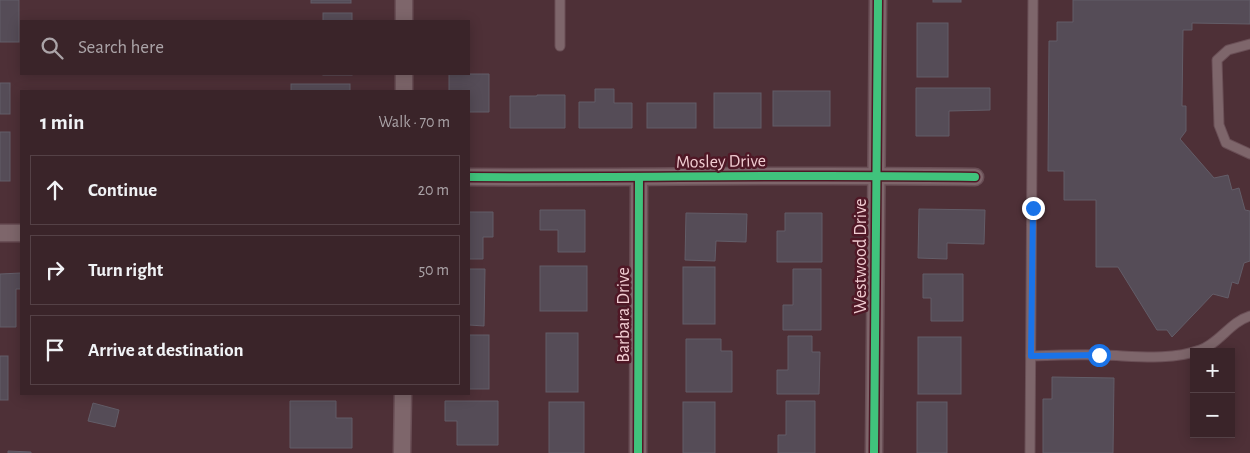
<!DOCTYPE html>
<meta charset="utf-8">
<style>
:root{--surface:#3a2429;--page:#412c31;--text:#f1f3f6;--muted:#aba4a8;--line:#544146}
body{margin:0;font-family:"Alegreya Sans",sans-serif;background:var(--page);color:var(--text)}
.controls{position:absolute;right:15px;bottom:15px;display:grid;overflow:hidden;border-radius:0px;box-shadow:0 2px 12px #0003}
.controls button{width:45px;height:45px;display:grid;place-items:center;padding:0;border:0;border-bottom:1px solid var(--line);background:var(--surface);color:var(--text);font:25px sans-serif}
.stop{position:absolute;width:15px;height:15px;margin:-11px;border:4px solid #1a73e8;border-radius:50%;background:#fff}
.stop.end{background:#1a73e8;border-color:#fff;box-shadow:0 1px 5px #0008}
.list{margin:0;padding:0;list-style:none}
h2{display:flex;justify-content:space-between;align-items:center;height:65px;margin:0;padding:0 20px;font-size:21px}
h2 small{font-size:16px;font-weight:400;color:var(--muted)}
.list li{display:grid;grid-template-columns:32px 1fr auto;gap:15px;align-items:center;box-sizing:border-box;height:70px;margin:0 10px 10px;padding:0 10px;border:1px solid var(--line);border-radius:0px}
.list b{display:block;font-size:19px;white-space:nowrap}
.list em{font-size:16px;font-style:normal;color:var(--muted)}
.icon{flex:none;width:28px;height:28px;fill:none;stroke:currentColor;stroke-width:2;stroke-linecap:round;stroke-linejoin:round}
.map{position:relative;flex:none;width:1250px;height:453px;overflow:hidden}
.search{position:absolute;background:var(--surface);box-shadow:0 2px 12px #0003;left:20px;top:20px;width:450px;height:55px;display:flex;align-items:center;gap:12px;box-sizing:border-box;padding:0 18px;border-radius:0px;color:var(--muted);font-size:19px}
.panel{position:absolute;background:var(--surface);box-shadow:0 2px 12px #0003;left:20px;top:90px;width:450px;height:305px;border-radius:0px}
.map>svg:first-child{display:block}
.building{fill:#554c57;stroke:#635d68}
.lines{fill:none;stroke-linecap:round;stroke-linejoin:round}
.lane-casing{stroke:#6a4f56;stroke-width:11}
.street-casing{stroke:#6a4f56;stroke-width:19}
.lane{stroke:#7e666b;stroke-width:9}
.street{stroke:#7e666b;stroke-width:16}
.cycleway-casing{stroke:#4f1826;stroke-width:11}
.cycleway{stroke:#40c37c;stroke-width:8}
.route{stroke:#1a73e8;stroke-width:6}
.labels{text-anchor:middle;dominant-baseline:central;stroke-width:5;stroke-linejoin:round;paint-order:stroke}
.street-label{font-size:18px;fill:#f1cdd2;stroke:#4f1826}
</style>
<div class="map">
<svg width="1250" height="453" viewBox="0 0 1250 453">
<rect width="100%" height="100%" fill="#4e3037"/>
<g class="building">
<rect x="0" y="0" width="19" height="42"/>
<rect x="311" y="0" width="40" height="3"/>
<rect x="933" y="0" width="28" height="2"/>
<polygon points="1073,0 1250,0 1250,24 1192,23 1192,30 1183,30 1182,106 1186,106 1186,131 1180,139 1214,178 1228,175 1232,190 1239,188 1245,210 1250,211 1250,261 1244,263 1238,284 1232,282 1228,298 1213,294 1172,337 1167,330 1157,330 1118,267 1096,267 1096,200 1064,200 1064,171 1048,171 1049,41 1057,41 1057,22 1073,22"/>
<rect x="323" y="13" width="29" height="8"/>
<rect x="917" y="23" width="31" height="54"/>
<rect x="323" y="74" width="29" height="1"/>
<polygon points="449,74 489,74 489,112 469,112 469,91 449,91"/>
<rect x="0" y="83" width="10" height="31"/>
<rect x="291" y="84" width="59" height="7"/>
<polygon points="916,88 990,88 990,110 949,111 949,136 916,136"/>
<polygon points="595,89 614,89 614,103 632,103 632,128 579,128 579,102 595,102"/>
<rect x="773" y="91" width="57" height="35"/>
<rect x="714" y="93" width="47" height="35"/>
<polygon points="537,95 565,95 565,128 510,128 510,96 537,96"/>
<rect x="647" y="103" width="49" height="25"/>
<rect x="0" y="132" width="10" height="49"/>
<polygon points="919,209 985,210 984,244 947,243 947,259 918,258"/>
<polygon points="540,210 585,210 585,252 558,252 558,230 540,230"/>
<polygon points="469,212 493,212 493,237 483,237 483,259 469,259"/>
<polygon points="686,213 747,214 746,242 716,241 715,261 685,260"/>
<polygon points="785,213 822,213 822,262 777,262 777,231 785,231"/>
<rect x="540" y="266" width="47" height="45"/>
<rect x="683" y="267" width="32" height="57"/>
<polygon points="469,269 485,269 484,326 469,325"/>
<polygon points="793,269 821,269 821,330 783,330 783,305 793,305"/>
<polygon points="21,273 21,289 16,289 16,327 0,327 0,274"/>
<polygon points="923,274 963,274 963,321 931,321 931,298 923,298"/>
<rect x="546" y="333" width="32" height="59"/>
<rect x="469" y="335" width="20" height="54"/>
<polygon points="788,336 812,336 812,352 820,352 819,394 777,394 777,370 788,370"/>
<rect x="918" y="337" width="43" height="57"/>
<polygon points="686,339 721,339 721,351 732,351 732,392 686,392"/>
<rect x="0" y="356" width="8" height="44"/>
<polygon points="1052,377 1114,378 1113,453 1043,453 1043,399 1052,399"/>
<polygon points="290,401 336,401 336,418 352,418 352,448 290,448"/>
<polygon points="445,401 498,401 498,445 457,445 457,421 445,421"/>
<polygon points="786,401 815,401 815,453 778,453 778,435 786,435"/>
<rect x="549" y="402" width="35" height="51"/>
<rect x="683" y="402" width="32" height="51"/>
<rect x="917" y="402" width="30" height="51"/>
<polygon points="93,403 119,410 115,427 88,421"/>
<polygon points="8,451 31,452 31,453 8,453"/>
</g>
<g class="lines">
<defs>
<g id="lane">
<polyline points="560,0 560,46"/>
<polyline points="1250,44 1228,50 1217,60 1219,125 1226,143 1250,154"/>
<path d="M1031 356C1055 355 1080 354 1104 355 1135 356 1170 361 1200 350 1219 344 1230 322 1250 316"/>
<polyline points="1030,453 1033,0"/>
</g>
<g id="street">
<polyline points="404,0 404,21"/>
<polyline points="404,74 404,91"/>
<path d="M469 177C637 178 806 174 975 177"/>
<polyline points="0,233 21,233"/>
<polyline points="402,453 403,394"/>
<polyline points="638,453 639,178"/>
<polyline points="874,453 878,0"/>
</g>
</defs>
<use href="#lane" class="lane-casing"/>
<use href="#street" class="street-casing"/>
<use href="#lane" class="lane"/>
<use href="#street" class="street"/>
<defs>
<g id="cycleway">
<path d="M469 177C637 178 806 174 975 177"/>
<polyline points="638,453 639,178"/>
<polyline points="874,453 878,0"/>
</g>
</defs>
<use href="#cycleway" class="cycleway-casing"/>
<use href="#cycleway" class="cycleway"/>
</g>
<g class="lines">
<polyline class="route" points="1033,208 1031,356 1099,355"/>
</g>
<g class="labels">
<g class="street-label">
<text transform="translate(721 162) rotate(-1)">Mosley Drive</text>
<text transform="translate(861 256) rotate(-90)">Westwood Drive</text>
<text transform="translate(624 315) rotate(-90)">Barbara Drive</text>
</g>
</g>
</svg>
<div class="controls">
<button>+</button>
<button>−</button>
</div>
<div class="stop" style="left:1099px;top:355px"></div>
<div class="stop end" style="left:1033px;top:208px"></div>
<div class="search"><svg class="icon" aria-label="search" viewBox="0 0 24 24"><circle cx="10" cy="10" r="6"/><path d="M15 15l6 6"/></svg>Search here</div>
<section class="panel">
<h2>1 min<small>Walk · 70 m</small></h2>
<ul class="list">
<li><svg class="icon" aria-label="ahead" viewBox="0 0 24 24"><path d="M12 20V5M6 11l6-6 6 6"/></svg><div><b>Continue</b></div><em>20 m</em></li>
<li><svg class="icon" aria-label="right" viewBox="0 0 24 24"><path d="M7 20v-9h11M14 6l5 5-5 5"/></svg><div><b>Turn right</b></div><em>50 m</em></li>
<li><svg class="icon" aria-label="arrive" viewBox="0 0 24 24"><path d="M6 21V4h12l-3 4 3 4H6"/></svg><div><b>Arrive at destination</b></div></li>
</ul>
</section>
</div>
